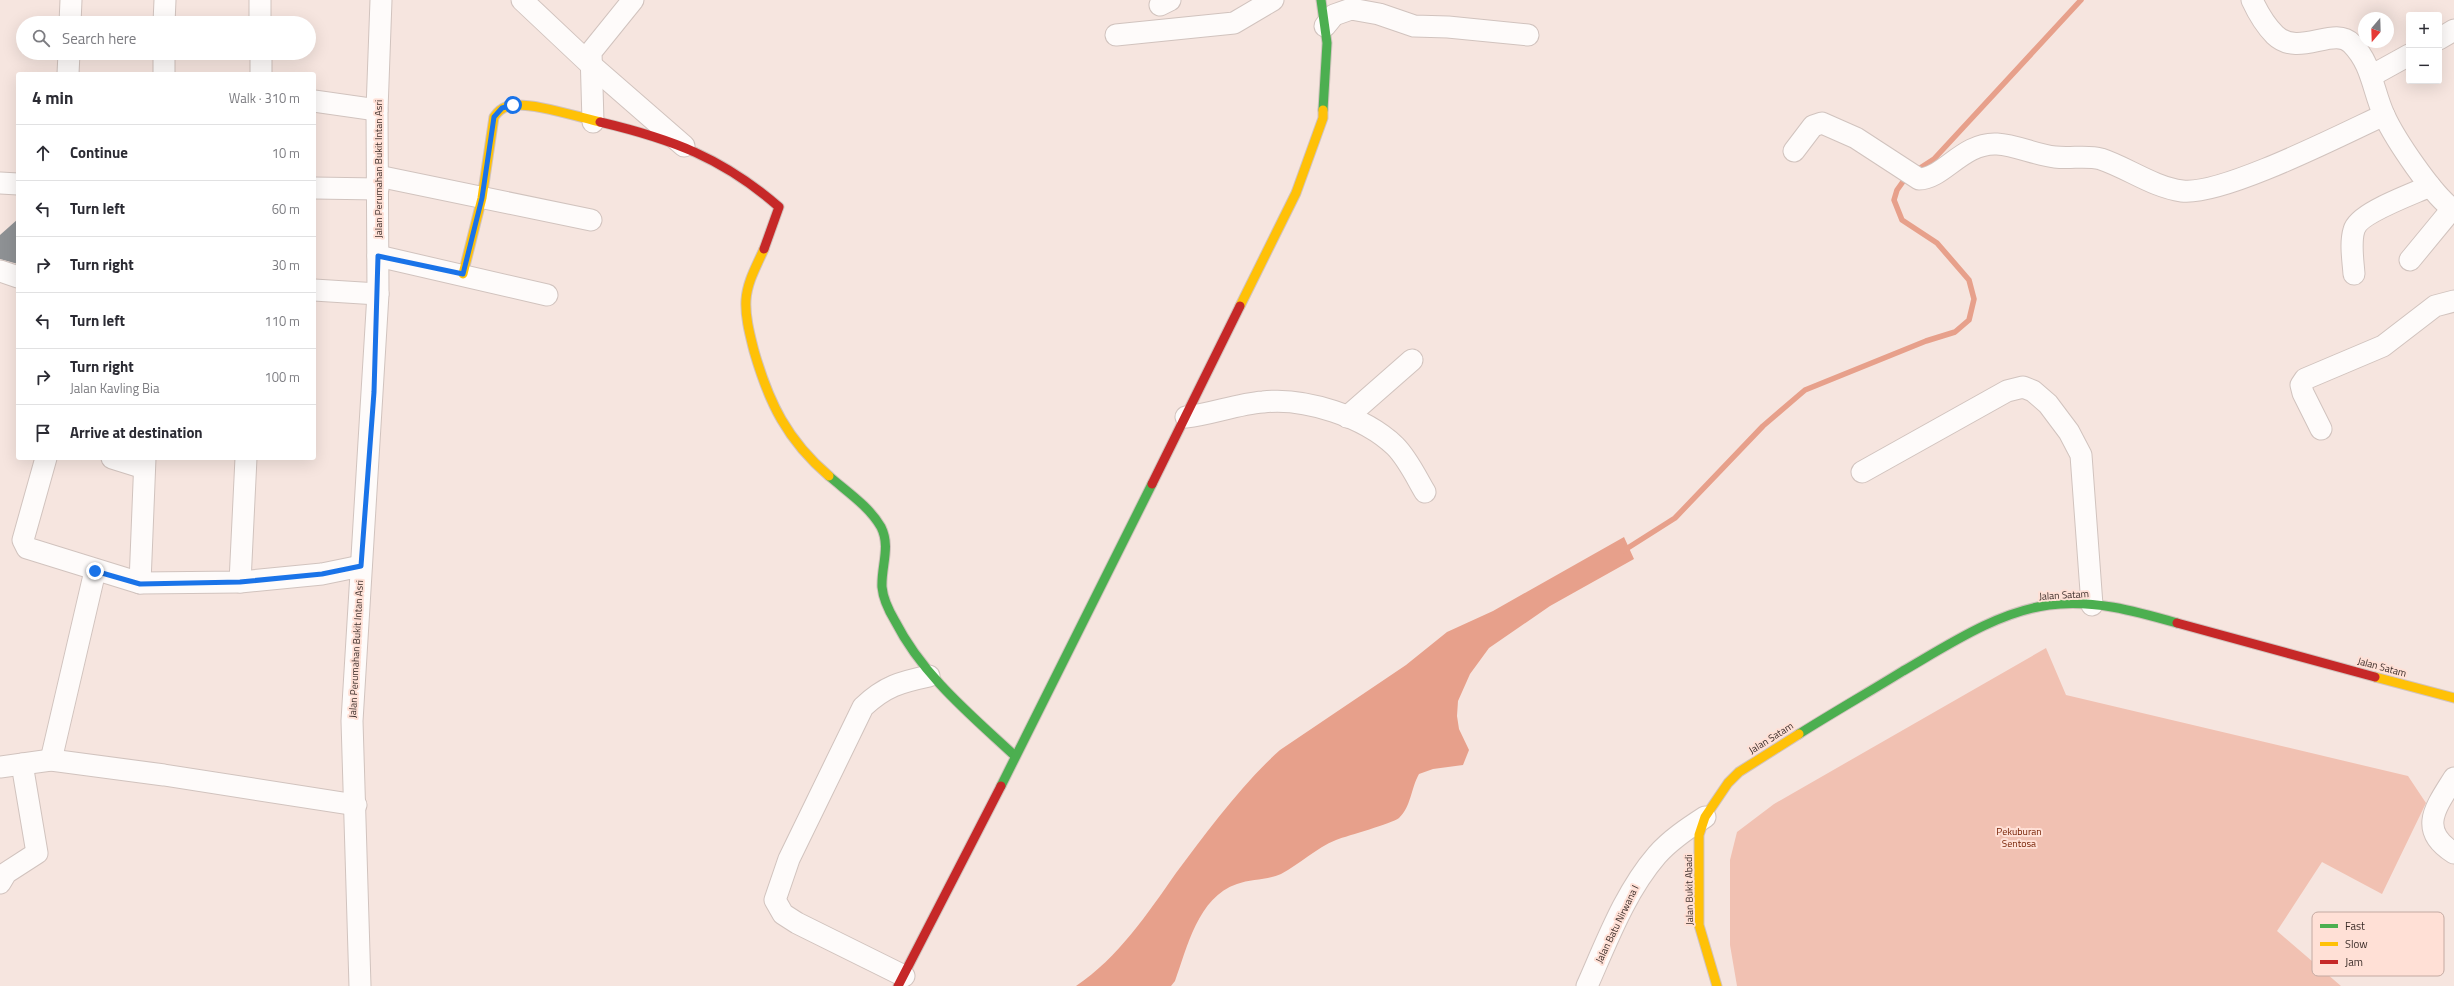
<!DOCTYPE html>
<meta charset="utf-8">
<style>
:root{--surface:#fff;--page:#f7f7f7;--text:#2b2b33;--muted:#7c7c81;--line:#e1e1e2}
body{margin:0;font-family:"Titillium Web",sans-serif;background:var(--page);color:var(--text)}
.controls{position:absolute;right:12px;top:12px;display:grid;overflow:hidden;border-radius:4px;box-shadow:0 4px 16px #0002}
.controls button{width:36px;height:36px;display:grid;place-items:center;padding:0;border:0;border-bottom:1px solid var(--line);background:var(--surface);color:var(--text);font:20px sans-serif}
.compass{position:absolute;left:2358px;top:12px;width:36px;height:36px;border-radius:50%;background:var(--surface);box-shadow:0 4px 16px #0002;rotate:199deg}
.stop{position:absolute;width:12px;height:12px;margin:-9px;border:3px solid #1a73e8;border-radius:50%;background:#fff}
.stop.end{background:#1a73e8;border-color:#fff;box-shadow:0 1px 4px #0008}
.list{margin:0;padding:0;list-style:none}
h2{display:flex;justify-content:space-between;align-items:center;height:52px;margin:0;padding:0 16px;font-size:17px}
h2 small{font-size:13px;font-weight:400;color:var(--muted)}
.list li{display:grid;grid-template-columns:26px 1fr auto;gap:12px;align-items:center;box-sizing:border-box;height:56px;padding:0 16px;border-top:1px solid var(--line)}
.list b{display:block;font-size:15px;white-space:nowrap}
.list p{margin:0;font-size:13px;white-space:nowrap;color:var(--muted)}
.list em{font-size:13px;font-style:normal;color:var(--muted)}
.icon{flex:none;width:22px;height:22px;fill:none;stroke:currentColor;stroke-width:2;stroke-linecap:round;stroke-linejoin:round}
.map{position:relative;flex:none;width:2454px;height:986px;overflow:hidden}
.search{position:absolute;background:var(--surface);box-shadow:0 4px 16px #0002;left:16px;top:16px;width:300px;height:44px;display:flex;align-items:center;gap:10px;box-sizing:border-box;padding:0 14px;border-radius:22px;color:var(--muted);font-size:15px}
.panel{position:absolute;background:var(--surface);box-shadow:0 4px 16px #0002;left:16px;top:72px;width:300px;height:388px;border-radius:4px}
.map>svg:first-child{display:block}
.green{fill:#f1c1b2}
.water{fill:#e7a08b}
.lines{fill:none;stroke-linecap:round;stroke-linejoin:round}
.stream{stroke:#e7a08b;stroke-width:5.5}
.building{fill:#8e9194}
.street-casing{stroke:#d1c3be;stroke-width:23}
.fast-casing{stroke:#d1c3be;stroke-width:11}
.slow-casing{stroke:#d1c3be;stroke-width:11}
.jam-casing{stroke:#d1c3be;stroke-width:11}
.street{stroke:#fefbfa;stroke-width:21}
.fast{stroke:#4caf50;stroke-width:9}
.slow{stroke:#ffc107;stroke-width:9}
.jam{stroke:#c62828;stroke-width:9}
.route{stroke:#1a73e8;stroke-width:5}
.labels{text-anchor:middle;dominant-baseline:central;stroke-width:4;stroke-linejoin:round;paint-order:stroke}
.street-label{font-size:10px;fill:#3b2c28;stroke:#ffe0d6}
.park-label{font-size:10px;fill:#772205;stroke:#ffe0d6}
.key{fill:#ffe0d6;stroke:#c4aaa2;stroke-width:1}
.key-label{font-size:11px;fill:#3b2c28}
</style>
<div class="map">
<svg width="2454" height="986" viewBox="0 0 2454 986">
<rect width="100%" height="100%" fill="#f6e5df"/>
<polygon class="green" points="2046,648 2066,695 2408,776 2426,803 2382,894 2322,862 2277,931 2341,986 1737,986 1730,945 1730,860 1737,832 1774,804"/>
<path class="water" d="M1624 537 1634 559 1550 606 1489 648 1470 674 1458 701 1457 716 1459 729 1469 750 1463 765 1433 769 1419 774C1411 788 1411 807 1399 818 1391 824 1349 835 1336 840 1316 848 1300 864 1281 874 1268 880 1251 879 1237 884 1198 897 1187 948 1175 981L1171 986H1076C1118 958 1148 913 1176 873 1206 833 1243 783 1280 750L1406 665 1447 632 1493 611Z"/>
<g class="lines">
<g class="stream">
<polyline points="1914,172 1934,159 2081,0"/>
<polyline points="1623,551 1675,518 1763,426 1805,390 1926,341 1955,332 1969,320 1974,299 1969,280 1937,243 1902,220 1894,200 1897,190 1907,176"/>
</g>
</g>
<polygon class="building" points="18,219 18,264 0,259 0,235"/>
<g class="lines">
<defs>
<g id="street">
<polyline points="260,0 260,23"/>
<polyline points="522,0 591,65 684,146"/>
<path d="M2252 0C2258 13 2265 25 2275 35 2299 58 2334 25 2352 44 2372 64 2373 91 2384 115 2395 139 2433 196 2454 210"/>
<polyline points="1160,5 1170,0"/>
<polyline points="70,23 71,0"/>
<polyline points="164,23 165,0"/>
<polyline points="1325,26 1334,15 1351,9 1379,14 1414,26 1448,27 1528,35"/>
<polyline points="1116,35 1234,23 1273,0"/>
<polyline points="2439,39 2454,30"/>
<polyline points="261,53 261,74"/>
<polyline points="68,74 69,53"/>
<polyline points="164,74 164,53"/>
<polyline points="2371,76 2409,55"/>
<polyline points="314,101 377,110"/>
<polyline points="593,122 591,52 633,0"/>
<path d="M1794 151 1813 126 1822 123 1856 138 1919 179C1943 179 1963 142 1997 144 2016 145 2036 155 2055 157 2070 159 2087 155 2101 159 2128 168 2153 187 2182 191 2222 196 2343 134 2384 115"/>
<polyline points="378,176 591,220"/>
<polyline points="0,183 18,184"/>
<polyline points="314,188 378,189"/>
<polyline points="378,256 547,295"/>
<polyline points="2410,260 2452,209"/>
<polyline points="0,271 18,277"/>
<path d="M2354 274C2353 260 2350 243 2354 230 2358 213 2413 194 2430 186"/>
<polyline points="314,290 378,294"/>
<path d="M1186 417C1212 414 1237 404 1263 402 1305 397 1365 417 1395 446 1408 459 1416 477 1425 492"/>
<polyline points="1347,417 1412,360"/>
<polyline points="2321,429 2303,393 2301,385 2305,379 2383,346 2435,306 2454,301"/>
<polyline points="46,458 23,540 27,548 140,583 240,582 322,574 361,566"/>
<polyline points="112,458 144,468"/>
<polyline points="1862,472 2007,391 2023,387 2033,391 2048,404 2069,432 2081,455 2092,605"/>
<polyline points="240,582 246,458"/>
<polyline points="140,583 145,458"/>
<polyline points="51,760 95,571"/>
<polyline points="0,767 51,760 164,775 356,805"/>
<path d="M2454 778C2436 807 2417 830 2454 853"/>
<polyline points="0,883 6,873 37,853 22,764"/>
<path d="M904 976 797 923 783 914 775 900 789 859 863 707C885 686 901 682 929 676"/>
<polyline points="360,986 352,721 378,294 377,110 381,0"/>
<path d="M1587 986C1607 941 1625 892 1657 855 1670 840 1688 828 1705 817"/>
</g>
<g id="fast">
<polyline points="1321,0 1327,43 1323,110"/>
<path d="M829 476C846 491 869 506 881 527 891 547 881 566 882 587 883 598 889 611 895 621 923 676 971 715 1015 756"/>
<path d="M1799 734C1834 712 1869 692 1903 671 1948 645 1997 612 2049 605 2092 599 2135 611 2177 623"/>
<polyline points="1001,786 1152,484"/>
</g>
<g id="slow">
<path d="M764 249C757 265 747 282 746 300 745 317 750 335 754 351 769 403 787 440 829 476"/>
<path d="M463 274 482 198 494 117C498 111 502 108 508 106 529 101 578 117 600 122"/>
<polyline points="1240,306 1296,193 1323,118 1323,110"/>
<polyline points="2375,677 2454,698"/>
<polyline points="1717,986 1699,925 1699,835 1705,817 1728,783 1739,772 1799,734"/>
</g>
<g id="jam">
<path d="M600 122C672 139 723 158 779 207L764 249"/>
<polyline points="1152,484 1240,306"/>
<polyline points="2177,623 2375,677"/>
<polyline points="898,986 1001,786"/>
</g>
</defs>
<use href="#street" class="street-casing"/>
<use href="#fast" class="fast-casing"/>
<use href="#slow" class="slow-casing"/>
<use href="#jam" class="jam-casing"/>
<use href="#street" class="street"/>
<use href="#fast" class="fast"/>
<use href="#slow" class="slow"/>
<use href="#jam" class="jam"/>
</g>
<g class="lines">
<polyline class="route" points="95,571 140,584 240,582 322,574 361,566 374,392 378,256 463,274 482,198 494,117 502,108 513,105"/>
</g>
<g class="labels">
<g class="street-label">
<text transform="translate(378 169) rotate(-90)">Jalan Perumahan Bukit Intan Asri</text>
<text transform="translate(2064 595) rotate(-3)">Jalan Satam</text>
<text transform="translate(356 649) rotate(-87)">Jalan Perumahan Bukit Intan Asri</text>
<text transform="translate(2382 667) rotate(15)">Jalan Satam</text>
<text transform="translate(1771 738) rotate(-32)">Jalan Satam</text>
<text transform="translate(1689 890) rotate(-91)">Jalan Bukit Abadi</text>
<text transform="translate(1617 924) rotate(-64)">Jalan Batu Nirwana I</text>
</g>
<g class="park-label">
<text x="2019" y="831">Pekuburan<tspan x="2019" dy="12">Sentosa</tspan></text>
</g>
</g>
<rect x="2312" y="912" width="132" height="64" rx="6" class="key"/>
<rect x="2320" y="924" width="18" height="4" fill="#4caf50"/>
<rect x="2320" y="942" width="18" height="4" fill="#ffc107"/>
<rect x="2320" y="960" width="18" height="4" fill="#c62828"/>
<g class="key-label">
<text x="2345" y="930">Fast</text>
<text x="2345" y="948">Slow</text>
<text x="2345" y="966">Jam</text>
</g>
</svg>
<div class="controls">
<button>+</button>
<button>−</button>
</div>
<svg class="compass" viewBox="-18 -18 36 36"><path d="M0-13l5 13h-10z" fill="#e53935"/><path d="M0 13l5-13h-10z" fill="#7c7c81"/></svg>
<div class="stop" style="left:513px;top:105px"></div>
<div class="stop end" style="left:95px;top:571px"></div>
<div class="search"><svg class="icon" aria-label="search" viewBox="0 0 24 24"><circle cx="10" cy="10" r="6"/><path d="M15 15l6 6"/></svg>Search here</div>
<section class="panel">
<h2>4 min<small>Walk · 310 m</small></h2>
<ul class="list">
<li><svg class="icon" aria-label="ahead" viewBox="0 0 24 24"><path d="M12 20V5M6 11l6-6 6 6"/></svg><div><b>Continue</b></div><em>10 m</em></li>
<li><svg class="icon" aria-label="left" viewBox="0 0 24 24"><path d="M17 20v-9H6M10 6l-5 5 5 5"/></svg><div><b>Turn left</b></div><em>60 m</em></li>
<li><svg class="icon" aria-label="right" viewBox="0 0 24 24"><path d="M7 20v-9h11M14 6l5 5-5 5"/></svg><div><b>Turn right</b></div><em>30 m</em></li>
<li><svg class="icon" aria-label="left" viewBox="0 0 24 24"><path d="M17 20v-9H6M10 6l-5 5 5 5"/></svg><div><b>Turn left</b></div><em>110 m</em></li>
<li><svg class="icon" aria-label="right" viewBox="0 0 24 24"><path d="M7 20v-9h11M14 6l5 5-5 5"/></svg><div><b>Turn right</b><p>Jalan Kavling Bia</p></div><em>100 m</em></li>
<li><svg class="icon" aria-label="arrive" viewBox="0 0 24 24"><path d="M6 21V4h12l-3 4 3 4H6"/></svg><div><b>Arrive at destination</b></div></li>
</ul>
</section>
</div>
